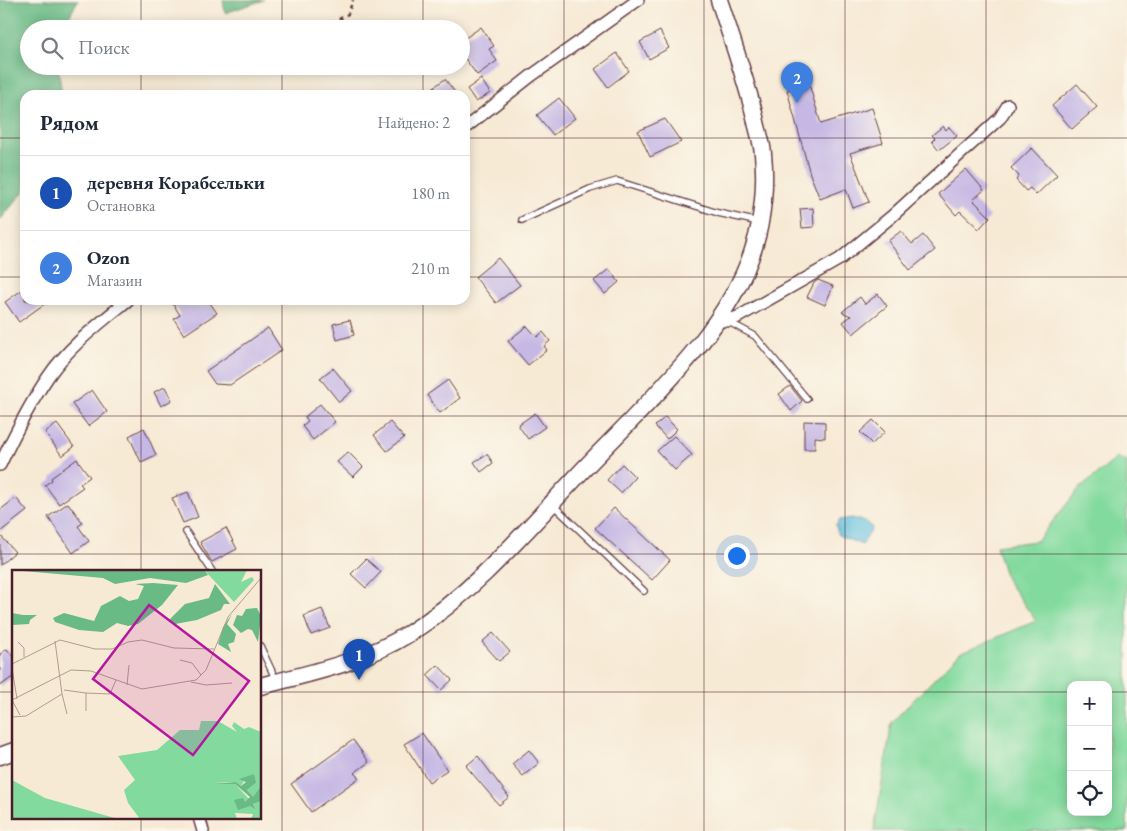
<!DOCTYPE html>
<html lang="ru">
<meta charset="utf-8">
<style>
:root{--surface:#fff;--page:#f2f2f3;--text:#1f2937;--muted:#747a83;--line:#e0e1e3;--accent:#b45309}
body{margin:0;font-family:"EB Garamond",serif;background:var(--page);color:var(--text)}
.controls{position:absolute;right:15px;bottom:15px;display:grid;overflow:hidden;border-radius:10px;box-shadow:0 2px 12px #0003}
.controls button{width:45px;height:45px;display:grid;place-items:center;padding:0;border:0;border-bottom:1px solid var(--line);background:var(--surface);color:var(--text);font:25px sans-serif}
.you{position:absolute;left:736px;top:555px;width:18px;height:18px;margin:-12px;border:4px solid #fff;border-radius:50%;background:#1a73e8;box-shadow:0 0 0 8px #1a73e833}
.badge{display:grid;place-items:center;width:32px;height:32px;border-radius:50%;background:var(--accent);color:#fff;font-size:16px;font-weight:700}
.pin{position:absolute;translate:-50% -41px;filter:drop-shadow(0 1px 2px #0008)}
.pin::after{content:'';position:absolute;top:26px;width:18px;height:15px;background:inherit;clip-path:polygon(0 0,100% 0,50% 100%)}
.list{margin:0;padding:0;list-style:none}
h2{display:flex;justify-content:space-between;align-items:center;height:65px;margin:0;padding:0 20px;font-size:21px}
h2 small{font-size:16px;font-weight:400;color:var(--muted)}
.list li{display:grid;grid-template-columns:32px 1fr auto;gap:15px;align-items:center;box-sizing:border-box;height:75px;padding:0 20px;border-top:1px solid var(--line)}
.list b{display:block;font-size:19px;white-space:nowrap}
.list p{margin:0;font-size:16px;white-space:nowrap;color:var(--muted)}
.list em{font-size:16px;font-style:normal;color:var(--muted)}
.icon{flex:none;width:28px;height:28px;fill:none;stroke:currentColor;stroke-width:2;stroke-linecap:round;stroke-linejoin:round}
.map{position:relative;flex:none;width:1127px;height:831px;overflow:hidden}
.search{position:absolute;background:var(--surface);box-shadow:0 2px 12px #0003;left:20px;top:20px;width:450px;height:55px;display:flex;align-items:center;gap:12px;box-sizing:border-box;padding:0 18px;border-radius:28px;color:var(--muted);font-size:19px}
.panel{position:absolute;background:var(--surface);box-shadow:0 2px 12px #0003;left:20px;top:90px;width:450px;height:215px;border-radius:15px}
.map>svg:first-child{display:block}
.green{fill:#82da9e;stroke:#667c64;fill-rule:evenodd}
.forest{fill:#69ba85;stroke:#5a6c58}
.water{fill:#60c0de;stroke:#557084}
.building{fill:#c6b8e4}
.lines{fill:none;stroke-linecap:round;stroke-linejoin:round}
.service-casing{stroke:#643d44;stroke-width:8}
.minor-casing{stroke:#643d44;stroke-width:14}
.secondary-casing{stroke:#643d44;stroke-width:19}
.path{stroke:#643d44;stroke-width:2.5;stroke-dasharray:4 4;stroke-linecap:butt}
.service{stroke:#fff;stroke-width:5.5}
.minor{stroke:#fff;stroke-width:11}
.secondary{stroke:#fff;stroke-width:16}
.grid{fill:none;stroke:#4a1f2b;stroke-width:1;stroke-opacity:0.55}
.inset-road{fill:none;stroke:#b29991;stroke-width:1}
.view{fill:#b5179e;fill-opacity:0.15;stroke:#b5179e;stroke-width:2.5}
.inset-edge{fill:none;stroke:#4a1f2b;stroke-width:2.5}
</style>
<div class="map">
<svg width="1127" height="831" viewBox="0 0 1127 831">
<rect width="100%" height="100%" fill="#fbf7ec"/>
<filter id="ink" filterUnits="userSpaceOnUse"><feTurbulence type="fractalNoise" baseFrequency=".02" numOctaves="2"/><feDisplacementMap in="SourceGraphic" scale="10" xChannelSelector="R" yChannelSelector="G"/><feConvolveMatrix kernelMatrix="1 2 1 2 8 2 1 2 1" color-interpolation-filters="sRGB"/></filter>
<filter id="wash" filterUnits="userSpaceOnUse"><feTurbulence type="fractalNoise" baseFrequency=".0096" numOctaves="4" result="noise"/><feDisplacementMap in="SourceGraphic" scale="20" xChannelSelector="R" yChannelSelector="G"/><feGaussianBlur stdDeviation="1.12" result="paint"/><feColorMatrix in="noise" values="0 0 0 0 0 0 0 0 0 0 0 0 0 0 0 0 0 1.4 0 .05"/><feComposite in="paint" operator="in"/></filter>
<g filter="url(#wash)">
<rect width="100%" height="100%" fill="#f7ead5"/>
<path class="green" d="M1117 458 1127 461V831H874L892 722 960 653 1036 621 1006 579 996 546 1037 541 1078 490ZM1071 685H1108V812H1071Z"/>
<g class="forest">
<polygon points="0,0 78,0 63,29 29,29 29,66 58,66 62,95 25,95 25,190 0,220"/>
<polygon points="223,0 264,0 225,13"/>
</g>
<polygon class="water" points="852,518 867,522 872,528 862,545 838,535 836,525 840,520"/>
<g id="blocks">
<g class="building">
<polygon points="481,27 494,46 489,49 497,61 477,75 461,53 461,41"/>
<polygon points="660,31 669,48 649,59 640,42"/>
<polygon points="617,53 629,71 608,87 595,69"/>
<polygon points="445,79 457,95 423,95"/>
<polygon points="481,79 490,93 476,102 467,89"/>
<polygon points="809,84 821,124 872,108 883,143 850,153 869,202 853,208 846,189 820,199 810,174 787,90"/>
<polygon points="1077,84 1097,107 1072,129 1052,106"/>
<polygon points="559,98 575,118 553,135 537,115"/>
<polygon points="665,119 681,142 650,157 638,131"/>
<polygon points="943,126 946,130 949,127 957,136 939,150 932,141 935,138 932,135"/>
<polygon points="1032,148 1057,175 1036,195 1030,188 1026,191 1016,180 1019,176 1011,168"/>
<polygon points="966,169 984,190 973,200 990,217 979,229 960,211 956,215 938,194"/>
<polygon points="813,208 814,227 802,228 800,209"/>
<polygon points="901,231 912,244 923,235 935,250 910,270 888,241"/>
<polygon points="498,258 520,285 496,303 475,277"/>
<polygon points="609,269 619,282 605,294 594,281"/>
<polygon points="818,280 833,286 825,305 807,297 814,283"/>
<polygon points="25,288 25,300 50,300 19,322 5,302"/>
<polygon points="878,294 887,306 853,334 843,322 851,316 842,312 860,297 865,304"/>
<polygon points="179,300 208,300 217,313 184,335 174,319 180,315 173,304"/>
<polygon points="350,320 354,335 337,340 333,324"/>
<polygon points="527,326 537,337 543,332 550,341 544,346 547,350 528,365 508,341"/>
<polygon points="268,328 282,350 230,385 215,384 206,371"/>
<polygon points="333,368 352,391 339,402 320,378"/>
<polygon points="448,380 460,398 440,413 427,395"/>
<polygon points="790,386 802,401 791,411 779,394"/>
<polygon points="165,387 172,400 161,406 154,392"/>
<polygon points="92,390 107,412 88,426 72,404"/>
<polygon points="320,404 335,422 313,440 302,426 308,421 305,417"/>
<polygon points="535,413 545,427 528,439 518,425"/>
<polygon points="665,417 677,429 667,439 655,426"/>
<polygon points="873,420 885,432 872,444 860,432"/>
<polygon points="804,421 825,422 825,438 815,437 815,449 804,449"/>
<polygon points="390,422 404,438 387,451 374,435"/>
<polygon points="57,424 74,447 62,456 45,432"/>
<polygon points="144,428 156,455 141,462 129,436"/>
<polygon points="674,436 692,455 675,470 657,451"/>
<polygon points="348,452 363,467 353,477 337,462"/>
<polygon points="487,454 493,463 481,472 474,462"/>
<polygon points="77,459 90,477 80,484 83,487 59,504 45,485 52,480 51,478"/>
<polygon points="622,464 635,477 621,493 607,480"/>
<polygon points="188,492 198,517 183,523 172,498"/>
<polygon points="16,498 27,511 0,532 0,510"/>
<polygon points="68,503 83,523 78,526 89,541 73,553 48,517"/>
<polygon points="614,508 670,560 652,580 595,528"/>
<polygon points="226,528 237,549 212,562 200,542"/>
<polygon points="0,535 15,552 0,565"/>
<polygon points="366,559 381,572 366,588 351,574"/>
<polygon points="322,609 330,628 311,635 304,616"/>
<polygon points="493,633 510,652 499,661 482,642"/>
<polygon points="7,649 14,658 14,676 0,686 0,654"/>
<polygon points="438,665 452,680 441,690 427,675"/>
<polygon points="422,733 447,770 429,782 404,744"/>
<polygon points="353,740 369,762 354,773 359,778 311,812 291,784"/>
<polygon points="529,750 539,763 523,776 512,764"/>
<polygon points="478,756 509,797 499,805 466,766"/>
</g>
</g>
</g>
<g filter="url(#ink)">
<use href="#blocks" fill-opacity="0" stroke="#643d44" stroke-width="1"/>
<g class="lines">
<defs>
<g id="service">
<polyline points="522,220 590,189 617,181 718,213 759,222"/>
<polyline points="727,321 755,336 807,399"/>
<polyline points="553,505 644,591"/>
<polyline points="186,532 212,571"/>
<polyline points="260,646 276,680"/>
</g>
<g id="minor">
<polyline points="465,128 531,76 638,0"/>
<polyline points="718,320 727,321 738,317 840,259 891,217 1000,118 1008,105"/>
<path d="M0 465C14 435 29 405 48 377 68 347 100 323 128 300"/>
<polyline points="199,817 203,831"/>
</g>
<g id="secondary">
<path d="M260 686C312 673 364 662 410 633 476 591 527 529 581 472 641 408 728 333 754 247 763 219 766 182 763 154 762 141 757 129 755 117 745 77 732 39 719 0"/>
<polyline points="0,756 14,751"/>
</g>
</defs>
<use href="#service" class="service-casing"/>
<use href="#minor" class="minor-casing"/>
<use href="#secondary" class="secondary-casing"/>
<polyline class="path" points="325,27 348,14 353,0"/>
<use href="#service" class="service"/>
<use href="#minor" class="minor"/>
<use href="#secondary" class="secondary"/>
</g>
</g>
<path class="grid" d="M141 0V29M282 0V29M423 0V29M564 0V831M704 0V831M845 0V831M986 0V831M141 66V95M282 66V95M423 66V95M0 138H25M465 138H1127M0 277H25M465 277H1127M141 300V571M282 300V831M423 300V831M0 416H1127M0 554H1127M0 692H14M260 692H1071M1108 692H1127M141 817V831"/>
<g transform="translate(12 570)">
<rect width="249" height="249" fill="#f7ead5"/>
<path d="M192 0H235L229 12 240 7 242 10 222 32ZM189 151H206L225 162 220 156 222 152 232 159 237 157 249 162V216L241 228 235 220 244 213 232 211 229 216 224 212 201 213 223 214 238 230 233 232 228 228 238 236 244 240 241 234 249 231V249H239L241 244 223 243 225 249H128L116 233 112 220 123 210 106 186 145 180 168 160H187ZM0 210 33 228 106 249H0Z" fill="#82da9e"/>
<path d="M0 0H192L196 5 174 13 138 8 103 14 91 8ZM141 13 166 15 150 35 126 54 116 56 105 53 91 62 67 60 43 52 41 48 52 43 82 51 89 36 108 26 117 31 126 29 132 16 123 14ZM203 14 218 34H212L209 40 185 50 163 54 156 51 173 34 197 28ZM245 38 249 46 246 72 240 60 236 59 229 63 221 55 225 45 230 46 234 39ZM0 43 11 45H25L18 50 17 54 0 55ZM220 44 215 54 224 64 222 72 216 74 219 82 206 74 211 57ZM242 204 244 213 235 220 241 227 249 216V231L241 234 244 240 238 236 226 240 222 230 231 228 233 232 238 227 223 214H201L224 212 229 216 234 212 227 209Z" fill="#69ba85"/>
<path class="inset-road" d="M6 72 12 78V87M168 90 180 93 189 105M0 94 48 70 83 79H100L116 72 130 70 162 78 202 79M0 98 5 129M179 112 194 115 220 113M115 115 117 95M52 120 74 123M50 124 55 144M0 130 8 145M0 130 59 100 79 101 130 119 184 110 194 100 216 47 249 8M74 141V123L98 124 104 110M0 147 14 146 50 124 43 71"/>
<path class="view" d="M137 35 237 111 181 185 81 109Z"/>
<rect width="249" height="249" class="inset-edge"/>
</g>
</svg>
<div class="controls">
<button>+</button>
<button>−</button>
<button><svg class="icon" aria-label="locate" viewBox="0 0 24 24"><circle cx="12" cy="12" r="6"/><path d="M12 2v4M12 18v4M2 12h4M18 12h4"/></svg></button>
</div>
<div class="you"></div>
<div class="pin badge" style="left:359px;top:680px;background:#1a4fb4">1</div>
<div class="pin badge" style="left:797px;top:103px;background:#3f7fe0">2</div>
<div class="search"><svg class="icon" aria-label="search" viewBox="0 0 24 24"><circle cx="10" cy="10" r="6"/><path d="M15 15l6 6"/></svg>Поиск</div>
<section class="panel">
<h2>Рядом<small>Найдено: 2</small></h2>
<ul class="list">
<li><span class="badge" style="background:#1a4fb4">1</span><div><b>деревня Корабсельки</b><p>Остановка</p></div><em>180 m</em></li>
<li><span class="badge" style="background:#3f7fe0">2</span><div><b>Ozon</b><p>Магазин</p></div><em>210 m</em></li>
</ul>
</section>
</div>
